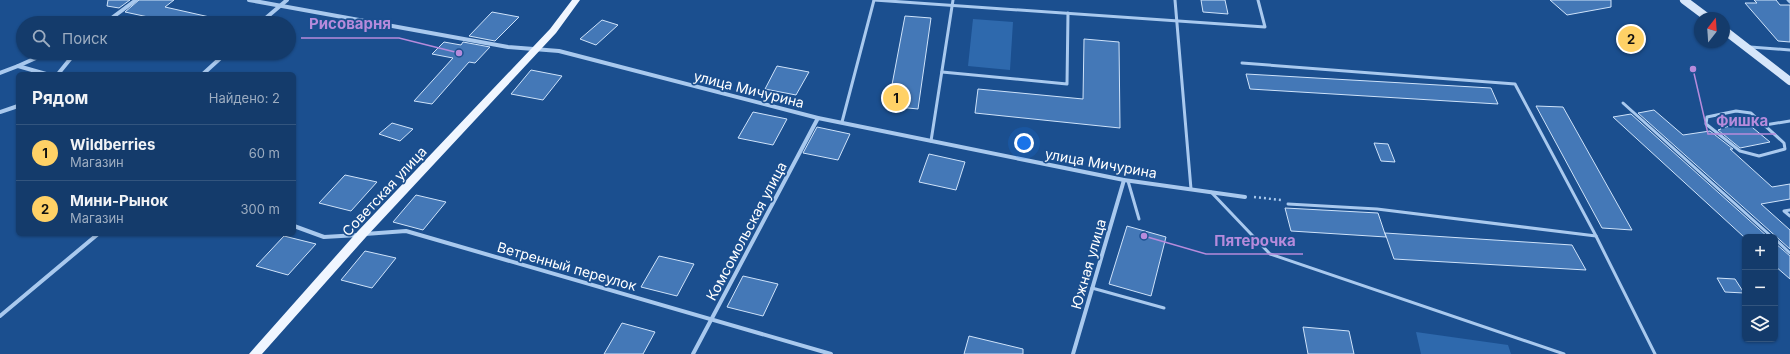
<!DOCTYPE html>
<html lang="ru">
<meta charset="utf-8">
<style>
:root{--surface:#143b6b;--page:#1d4271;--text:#f1f3f6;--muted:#9dadc1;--line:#33557e;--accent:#ffd166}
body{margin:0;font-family:Inter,sans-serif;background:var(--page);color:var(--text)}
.controls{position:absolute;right:12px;bottom:12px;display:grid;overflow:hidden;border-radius:6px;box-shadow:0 1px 3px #0004}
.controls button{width:36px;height:36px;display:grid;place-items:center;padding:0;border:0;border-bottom:1px solid var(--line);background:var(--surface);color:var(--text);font:20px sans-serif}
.compass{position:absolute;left:1694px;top:12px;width:36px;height:36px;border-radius:50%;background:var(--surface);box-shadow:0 1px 3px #0004;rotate:17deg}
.you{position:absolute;left:1024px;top:143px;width:14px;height:14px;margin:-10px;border:3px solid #fff;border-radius:50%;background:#1a73e8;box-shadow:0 0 0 6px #1a73e833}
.badge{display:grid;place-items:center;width:26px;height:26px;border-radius:50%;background:var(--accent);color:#111;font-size:13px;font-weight:700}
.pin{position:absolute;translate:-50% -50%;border:2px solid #fff;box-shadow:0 1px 4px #0006}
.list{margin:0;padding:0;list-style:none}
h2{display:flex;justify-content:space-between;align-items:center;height:52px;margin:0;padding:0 16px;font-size:17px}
h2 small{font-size:13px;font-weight:400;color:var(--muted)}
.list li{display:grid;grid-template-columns:26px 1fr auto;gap:12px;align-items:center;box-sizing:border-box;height:56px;padding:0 16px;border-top:1px solid var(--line)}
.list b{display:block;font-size:15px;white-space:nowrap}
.list p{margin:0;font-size:13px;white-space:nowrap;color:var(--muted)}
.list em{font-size:13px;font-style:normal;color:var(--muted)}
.icon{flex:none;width:22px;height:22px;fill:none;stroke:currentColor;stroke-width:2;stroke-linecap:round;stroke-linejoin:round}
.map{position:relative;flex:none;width:1790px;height:354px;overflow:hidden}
.search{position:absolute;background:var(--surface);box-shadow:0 1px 3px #0004;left:16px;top:16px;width:280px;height:44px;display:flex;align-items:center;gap:10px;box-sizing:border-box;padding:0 14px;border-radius:22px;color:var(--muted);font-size:15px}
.panel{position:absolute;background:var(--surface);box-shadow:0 1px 3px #0004;left:16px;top:72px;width:280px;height:164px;border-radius:6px}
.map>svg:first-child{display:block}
.green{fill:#2e69ad}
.building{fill:#4478b7;stroke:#cfe3fa}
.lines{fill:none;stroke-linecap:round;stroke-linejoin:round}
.path{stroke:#a9c9ee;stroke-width:2.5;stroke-dasharray:2 3;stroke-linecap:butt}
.lane{stroke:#a9c9ee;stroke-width:3}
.street{stroke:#a9c9ee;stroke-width:4}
.secondary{stroke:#d6e6fa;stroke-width:8}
.primary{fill:#f0f6ff;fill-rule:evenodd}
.labels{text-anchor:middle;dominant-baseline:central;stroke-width:3.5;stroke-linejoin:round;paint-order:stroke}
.street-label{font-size:14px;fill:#fff;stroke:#1b4f8f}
.leader{fill:none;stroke:#b68bdc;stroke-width:1.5}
.callout-dot{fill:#b68bdc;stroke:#1b4f8f;stroke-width:1.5}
.callout-label{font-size:15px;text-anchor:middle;font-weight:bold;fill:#b68bdc;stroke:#1b4f8f;stroke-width:3.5;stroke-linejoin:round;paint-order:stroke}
</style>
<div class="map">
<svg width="1790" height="354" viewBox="0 0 1790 354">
<rect width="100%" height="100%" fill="#1b4f8f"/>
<g class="green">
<polygon points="973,19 1013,22 1010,70 968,66"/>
<polygon points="1416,332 1508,345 1511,354 1421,354"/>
</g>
<g class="building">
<polygon points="108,0 130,0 119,8 107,6"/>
<polygon points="139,0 174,0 165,7 214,18 213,23 176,23 125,12"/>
<polygon points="1201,0 1225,0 1228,14 1203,12"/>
<polygon points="1550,0 1611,0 1611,7 1567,15"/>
<polygon points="1754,0 1776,0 1780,5 1790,5 1790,42 1778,41 1745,3 1757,3"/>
<polygon points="492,12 519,17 495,41 469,36"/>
<polygon points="905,16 931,18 918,109 888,106"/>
<polygon points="602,20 618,25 596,45 580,39"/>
<polygon points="1084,39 1119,42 1120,128 975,113 978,89 1083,99"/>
<polygon points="444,42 461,45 463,42 490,47 475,63 469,62 432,104 414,101 453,58 432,54"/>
<polygon points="777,66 809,72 796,95 765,89"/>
<polygon points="531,70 562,76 543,100 511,94"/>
<polygon points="1246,74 1491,88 1498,104 1250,89"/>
<polygon points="1536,106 1563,107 1632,230 1602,228"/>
<polygon points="1654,110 1683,135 1710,131 1733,149 1730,149 1772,187 1790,184 1790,199 1761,204 1790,230 1790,249 1638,113"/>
<polygon points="753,112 787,119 773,145 738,138"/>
<polygon points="1631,114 1768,237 1744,237 1613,117"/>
<polygon points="392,123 413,129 400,141 379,134"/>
<polygon points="1747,123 1770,142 1740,148 1718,130 1721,129 1720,128"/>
<polygon points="817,127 850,134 838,160 803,153"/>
<polygon points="1374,143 1388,144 1395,162 1381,161"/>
<polygon points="929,154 965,162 956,190 919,182"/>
<polygon points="345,175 377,182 351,211 319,203"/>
<polygon points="416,195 446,202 423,230 393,222"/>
<polygon points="1285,208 1378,213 1386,237 1291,231"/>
<polygon points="1127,226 1166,237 1151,296 1109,284"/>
<polygon points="1385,233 1572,245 1586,270 1394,259"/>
<polygon points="284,236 316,244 288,275 256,266"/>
<polygon points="1775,243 1790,256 1790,279 1775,266"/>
<polygon points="365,251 396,258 372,288 341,280"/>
<polygon points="659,256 694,264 677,296 641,287"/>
<polygon points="743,276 778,284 763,316 727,307"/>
<polygon points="1717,278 1735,279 1744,293 1725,292"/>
<polygon points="622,323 655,332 643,354 604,354"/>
<polygon points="1303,327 1349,331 1354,354 1308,354"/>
<polygon points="969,336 1023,349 1023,354 964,354"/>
</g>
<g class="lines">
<polyline class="path" points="1254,197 1281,200"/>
<g class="lane">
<polyline points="874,0 1265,27 1258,0"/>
<polyline points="1175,0 1191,189"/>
<polyline points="1788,0 1790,2"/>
<polyline points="1750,47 1790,50"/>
<polyline points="1242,63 1515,84 1596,236 1655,354"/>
<polyline points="942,72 1067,84 1068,13"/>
<polyline points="1623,103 1772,237"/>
<polygon points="1736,111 1751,113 1784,143 1785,149 1759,156 1740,151 1706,124 1707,117"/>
<polyline points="842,122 874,0"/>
<polyline points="1765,125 1790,121"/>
<polyline points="931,141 953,0"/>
<polyline points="1128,181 1139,219"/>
<polyline points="1211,192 1270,254 1564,354"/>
<polyline points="1288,204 1377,209 1596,236"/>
<polyline points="1790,210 1784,211 1790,216"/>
<polyline points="1775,239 1790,253"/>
<polyline points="1092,288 1164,308"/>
</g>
<g class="street">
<polyline points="249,0 508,47 559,51 818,118 1124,180 1245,197"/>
<polyline points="105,23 136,0"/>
<polyline points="260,23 287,0"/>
<polyline points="18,66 47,53"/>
<polyline points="0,73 18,66 46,74"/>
<polyline points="58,74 75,53"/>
<polyline points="203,74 226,53"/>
<polyline points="0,112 18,106"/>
<polyline points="294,226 324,237 358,235"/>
<polyline points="365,234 406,231 831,354"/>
<polyline points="0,316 98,234"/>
<polyline points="693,354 818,118"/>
<polyline points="1073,354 1124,180"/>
</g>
<g class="secondary">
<polyline points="1684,0 1708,18"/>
<polyline points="1724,30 1790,81"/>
</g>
<polygon class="primary" points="572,0 580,0 556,33 366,237 262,354 249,354 358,231 550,29"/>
</g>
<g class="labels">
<g class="street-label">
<text transform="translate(749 89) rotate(14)">улица Мичурина</text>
<text transform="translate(1101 163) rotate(10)">улица Мичурина</text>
<text transform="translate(384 191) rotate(-47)">Советская улица</text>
<text transform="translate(746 231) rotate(-62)">Комсомольская улица</text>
<text transform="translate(1088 264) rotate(-74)">Южная улица</text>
<text transform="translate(567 266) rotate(16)">Ветренный переулок</text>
</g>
</g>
<path class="leader" d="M459 53L399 38H301M1693 69L1708 134H1776M1144 236L1206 254H1303"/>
<g class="callout-dot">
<circle cx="459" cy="53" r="4"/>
<circle cx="1693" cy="69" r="4"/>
<circle cx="1144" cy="236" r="4"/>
</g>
<g class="callout-label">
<text x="350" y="29">Рисоварня</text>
<text x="1742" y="126">Фишка</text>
<text x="1255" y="246">Пятерочка</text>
</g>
</svg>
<div class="controls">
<button>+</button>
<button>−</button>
<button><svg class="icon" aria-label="layers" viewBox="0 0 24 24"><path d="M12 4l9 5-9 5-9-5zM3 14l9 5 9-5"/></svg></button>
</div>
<svg class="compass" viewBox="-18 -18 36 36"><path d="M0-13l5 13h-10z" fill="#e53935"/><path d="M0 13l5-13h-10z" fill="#9dadc1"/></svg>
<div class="you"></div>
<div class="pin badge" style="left:896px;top:98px">1</div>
<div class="pin badge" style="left:1631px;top:39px">2</div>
<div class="search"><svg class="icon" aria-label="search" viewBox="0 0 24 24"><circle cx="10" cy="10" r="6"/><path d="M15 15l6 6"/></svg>Поиск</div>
<section class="panel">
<h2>Рядом<small>Найдено: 2</small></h2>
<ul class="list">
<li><span class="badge">1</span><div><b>Wildberries</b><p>Магазин</p></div><em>60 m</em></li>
<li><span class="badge">2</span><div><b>Мини-Рынок</b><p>Магазин</p></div><em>300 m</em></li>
</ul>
</section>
</div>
